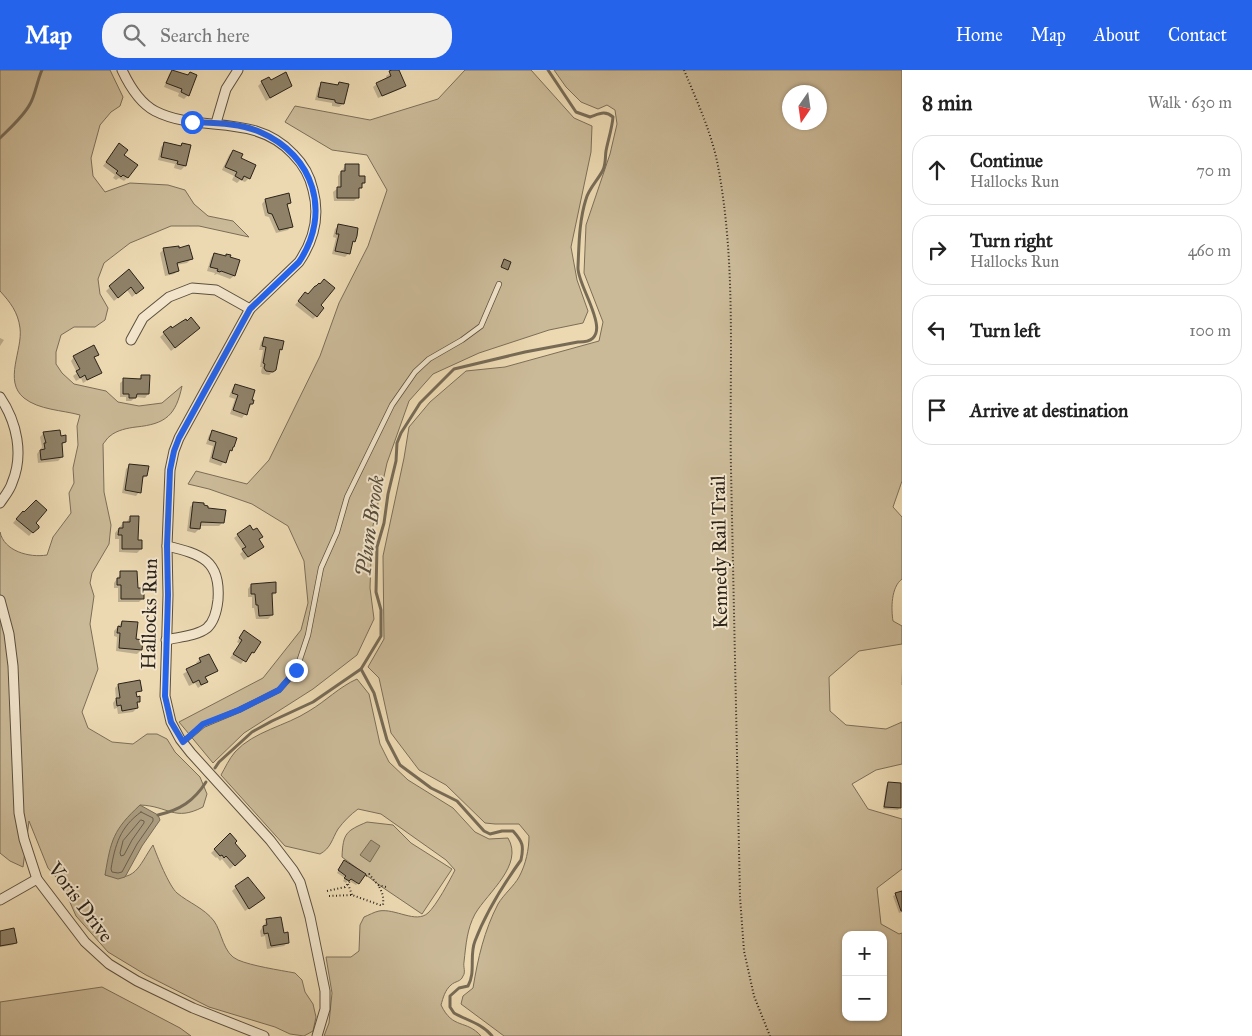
<!DOCTYPE html>
<meta charset="utf-8">
<style>
:root{--surface:#fff;--page:#f2f2f2;--text:#222;--muted:#767676;--line:#e0e0e0;--accent:#2563eb}
body{margin:0;font-family:"IM FELL Great Primer",serif;background:var(--page);color:var(--text)}
.controls{position:absolute;right:15px;bottom:15px;display:grid;overflow:hidden;border-radius:10px;box-shadow:0 1px 4px #0004}
.controls button{width:45px;height:45px;display:grid;place-items:center;padding:0;border:0;border-bottom:1px solid var(--line);background:var(--surface);color:var(--text);font:25px sans-serif}
.compass{position:absolute;left:782px;top:15px;width:45px;height:45px;border-radius:50%;background:var(--surface);box-shadow:0 1px 4px #0004;rotate:193deg}
.stop{position:absolute;width:15px;height:15px;margin:-11px;border:4px solid #2563eb;border-radius:50%;background:#fff}
.stop.end{background:#2563eb;border-color:#fff;box-shadow:0 1px 5px #0008}
.list{margin:0;padding:0;list-style:none}
h2{display:flex;justify-content:space-between;align-items:center;height:65px;margin:0;padding:0 20px;font-size:21px}
h2 small{font-size:16px;font-weight:400;color:var(--muted)}
.list li{display:grid;grid-template-columns:32px 1fr auto;gap:15px;align-items:center;box-sizing:border-box;height:70px;margin:0 10px 10px;padding:0 10px;border:1px solid var(--line);border-radius:20px}
.list b{display:block;font-size:19px;white-space:nowrap}
.list p{margin:0;font-size:16px;white-space:nowrap;color:var(--muted)}
.list em{font-size:16px;font-style:normal;color:var(--muted)}
.icon{flex:none;width:28px;height:28px;fill:none;stroke:currentColor;stroke-width:2;stroke-linecap:round;stroke-linejoin:round}
.map{position:relative;flex:none;width:902px;height:966px;overflow:hidden}
header{display:flex;align-items:center;gap:30px;box-sizing:border-box;height:70px;padding:0 25px;background:var(--accent);color:#fff}
header strong{font-size:24px}
nav{display:flex;gap:28px;margin-inline-start:auto;font-size:18px}
.search{width:350px;height:45px;background:var(--page);display:flex;align-items:center;gap:12px;box-sizing:border-box;padding:0 18px;border-radius:20px;color:var(--muted);font-size:19px}
main{display:flex}
aside{flex:1;background:var(--surface)}
.map>svg:first-child{display:block}
.green{fill:#cbba98;stroke:#7b6e58;fill-rule:evenodd}
.water{fill:#aa9b7e;stroke:#776b56}
.shadow{fill:#0003}
.lines{fill:none;stroke-linecap:round;stroke-linejoin:round}
.shore{stroke:#6a5f4c;stroke-width:1}
.stream{stroke:#776b56;stroke-width:3}
.building{fill:#8f8269;stroke:#2b2319}
.lane-casing{stroke:#5b503f;stroke-width:6}
.street-casing{stroke:#5b503f;stroke-width:11}
.path{stroke:#2b2319;stroke-width:2;stroke-dasharray:1 2.5;stroke-linecap:butt}
.lane{stroke:#f3e6cd;stroke-width:4.5}
.street{stroke:#f3e6cd;stroke-width:9}
.route{stroke:#2563eb;stroke-width:6}
.labels{text-anchor:middle;dominant-baseline:central;stroke-width:4;stroke-linejoin:round;paint-order:stroke}
.street-label{font-size:20px;fill:#2b2319;stroke:#f3e6cd}
.water-label{font-size:21px;font-style:italic;fill:#574d3c;stroke:#f3e6cd}
</style>
<header>
<strong>Map</strong>
<div class="search"><svg class="icon" aria-label="search" viewBox="0 0 24 24"><circle cx="10" cy="10" r="6"/><path d="M15 15l6 6"/></svg>Search here</div>
<nav><a>Home</a><a>Map</a><a>About</a><a>Contact</a></nav>
</header>
<main>
<div class="map">
<svg width="902" height="966" viewBox="0 0 902 966">
<rect width="100%" height="100%" fill="#ecd9b2"/>
<filter id="stains"><feTurbulence type="fractalNoise" baseFrequency=".004" numOctaves="4"/><feColorMatrix values="0 0 0 0 .2 0 0 0 0 .09 0 0 0 0 .02 0 0 0 .5 -.17"/></filter>
<radialGradient id="worn" r=".72"><stop offset=".6" stop-color="#630" stop-opacity="0"/><stop offset="1" stop-color="#630" stop-opacity=".3"/></radialGradient>
<g class="green">
<path d="M0 0H110L123 27 120 36 111 42 100 55 91 88 93 106 105 122 130 113 168 115 185 120 194 134 208 146 233 151 249 167 199 156H171L130 173 104 193 98 209 100 224 108 238 105 250 95 257H74L61 265 56 282V294L62 303 74 314 106 321 118 332 139 336 162 333 182 316C176 345 166 354 136 357 128 358 117 360 110 366 107 368 105 372 103 374L104 422 111 455 109 474 92 503 90 513 94 526 90 554 98 599 82 642 88 658 112 672 133 674 147 664H157L167 669 175 682 200 707 207 724 203 737C174 752 169 736 140 735L105 805C136 813 138 797 153 775 157 786 169 816 177 823 189 833 204 838 214 851 222 862 223 884 238 890 252 896 279 900 295 903L302 910 305 922 313 934 316 947 313 961 304 966 290 964 275 957 209 937 146 905 108 882 76 846 62 814 48 798 29 751 23 797 10 791 0 783V462C4 481 29 488 47 485L53 467 71 443 69 423 74 413 73 398 78 375 77 356 80 345C62 340 39 340 24 328 3 311 23 280 20 258 18 242 10 232 0 221Z"/>
<polygon points="465,0 531,0 574,48 592,56 591,82 571,177 577,210 588,241 583,253 549,260 479,283 433,304 409,331 387,393 372,460 370,518 374,549 357,585 313,619 244,663 213,693 179,652 263,608 301,560 308,533 304,491 288,456 252,434 209,419 188,414 196,401 247,414 269,390 320,286 339,233 368,176 387,120 367,85 332,80 285,52 295,36 370,50 438,29"/>
<path d="M554 0H902V411L893 437 902 447V509C891 517 891 539 893 551L902 556V574L859 581 829 607 830 641 846 655 886 659 902 652V694L876 700 852 714 868 739 902 749V799L877 818 881 854 899 864 902 863V966H504L461 934 463 926 473 918C478 888 484 861 498 834 504 824 514 816 519 807 526 794 529 779 529 766L519 754H495L485 753 446 715 419 700 391 663 379 608 368 597 384 569 383 486 404 388 409 357 430 332 466 301 505 297 599 271 603 252 584 203 586 155 610 84 617 54 615 40 607 35 598 39 581 32 566 17ZM790 22H820V52H790ZM846 865H883V947H846Z"/>
<path d="M357 609 369 624 380 674 389 692 408 710 453 738 475 762 489 769 508 768C524 795 488 822 475 844 467 859 466 874 464 892 463 897 466 902 463 906 461 912 455 911 451 915 445 920 443 928 441 935 453 960 466 949 481 966H324L329 953 332 923 326 887H351L359 881 360 855 364 847C369 845 374 842 379 841 395 838 416 854 428 843 436 836 450 810 455 800L446 790 381 744 358 739C350 745 344 751 338 759 332 769 331 778 320 784L285 776 221 705C225 698 229 689 235 682 254 661 286 656 309 641 326 631 339 617 357 609Z"/>
<path d="M367 752 393 755 411 773 452 799 422 844 382 817 342 787C343 763 346 761 367 752Z"/>
<polygon points="102,917 180,958 191,966 0,966 0,932"/>
</g>
<g class="water">
<path d="M140 735 158 745 160 750 142 776 125 807 118 809 105 805C111 770 113 760 140 735Z"/>
<polygon points="371,770 380,776 370,792 360,785"/>
</g>
<g class="shadow">
<polygon points="172,0 188,25 184,29 178,26 179,23 164,17 169,4"/>
<polygon points="395,0 398,0 405,16 401,19 378,28 373,17 377,14 387,9 386,6"/>
<polygon points="262,12 291,15 266,31 258,16"/>
<polygon points="339,13 343,34 339,37 332,36 332,33 315,30 318,18 322,14 337,16"/>
<polygon points="165,73 179,77 182,74 190,76 185,96 181,100 174,98 175,94 158,90 161,77"/>
<polygon points="116,79 122,85 127,108 124,111 119,108 116,110 113,108 115,105 103,96"/>
<polygon points="233,81 239,88 255,96 249,108 245,112 240,110 237,113 232,110 234,106 222,100 229,85"/>
<polygon points="345,96 364,113 358,120 358,127 354,131 334,131 333,122 338,118 338,106"/>
<polygon points="265,130 290,133 286,137 291,156 288,160 276,163 269,147 265,146 262,134"/>
<polygon points="339,155 354,171 351,174 349,183 345,187 332,184 336,168 333,167 335,159"/>
<polygon points="164,179 191,189 187,193 176,195 177,201 174,204 165,206 160,183"/>
<polygon points="214,184 234,206 230,209 217,204 214,205 215,203 207,201 211,188"/>
<polygon points="128,200 139,221 132,227 127,220 114,231 106,221"/>
<polygon points="305,224 320,236 316,246 313,249 295,235"/>
<polygon points="170,258 195,261 171,281 160,267"/>
<polygon points="0,268 4,270 0,276"/>
<polygon points="264,268 281,279 279,281 275,300 269,305 262,304 261,302 262,297 260,297 263,280 259,280 261,272"/>
<polygon points="98,284 94,288 101,302 83,313 81,308 76,311 73,306 77,303 71,291 74,287"/>
<polygon points="142,306 148,324 145,328 136,327 131,331 126,331 126,327 120,327 120,313 124,310 137,310"/>
<polygon points="235,315 251,330 252,334 242,348 230,344 235,329 229,327 232,319"/>
<polygon points="212,362 230,380 221,396 209,392 213,376 206,374 209,365"/>
<polygon points="44,363 60,368 65,372 61,376 62,387 58,391 38,393 37,384 42,377 40,367"/>
<polygon points="130,395 146,406 141,410 139,422 136,426 122,423 126,399"/>
<polygon points="194,433 223,452 219,456 200,456 199,459 195,463 187,461 190,437"/>
<polygon points="19,446 38,456 29,466 13,453"/>
<polygon points="130,447 137,471 141,479 137,483 119,482 119,469 115,469 115,463 123,453 126,453"/>
<polygon points="249,456 253,462 261,467 258,470 259,480 244,490 240,484 243,481 234,468"/>
<polygon points="121,503 137,519 143,528 139,532 118,532 118,518 114,518 114,513"/>
<polygon points="251,515 275,523 271,527 272,545 268,549 256,549 254,538 252,538 252,527 248,527 248,519"/>
<polygon points="122,552 141,580 137,584 116,581 117,567 114,566 114,561"/>
<polygon points="241,565 254,582 250,586 248,585 241,594 230,588 240,574 237,572"/>
<polygon points="200,589 216,601 205,608 207,612 198,618 195,613 189,616 183,604 197,595 196,593"/>
<polygon points="902,597 902,615 901,615"/>
<polygon points="118,615 140,620 135,624 139,631 136,634 137,638 133,642 118,644 117,638 114,639 113,633 116,629 115,618"/>
<polygon points="888,713 900,737 898,740 883,739 886,716"/>
<polygon points="230,765 233,773 244,786 230,799 222,789 220,791 217,787 216,788 211,783"/>
<polygon points="342,794 358,813 356,815 348,810 346,813 343,811 345,808 337,803"/>
<polygon points="236,817 260,831 245,841 232,821"/>
<polygon points="902,822 902,842 899,843 893,826"/>
<polygon points="267,850 282,864 288,872 284,876 267,879 265,866 261,867 260,861"/>
<polygon points="0,861 16,873 13,875 0,877"/>
</g>
<g class="lines">
<g class="shore">
<path d="M141 742 153 748V751L137 774 122 802 118 803 112 802 111 799C115 775 120 757 141 742Z"/>
<polygon points="141,750 144,751 144,753 132,770 124,785 121,786 120,783 123,771"/>
</g>
<g class="stream">
<path d="M0 68C10 58 23 47 30 34 35 26 37 11 42 0"/>
<polyline points="215,698 219,692 252,662 272,651 313,632 361,599"/>
<path d="M158 745C180 740 194 731 206 712"/>
<path d="M492 966C483 954 466 950 454 943L450 937V926L459 918 468 916C476 902 469 886 475 871 486 842 503 815 521 790 524 776 523 772 513 761H502L490 764 484 761 457 731 431 718 400 695 387 670 374 623 361 599 381 566V540L376 522 377 477 384 453 388 424 396 391 397 373 401 363 420 333 454 299 525 282 578 272C621 273 576 216 578 197 579 175 579 151 586 129 589 118 598 110 603 100 606 94 605 87 606 81 608 70 612 59 613 47 605 40 599 44 590 47L576 42 548 0"/>
</g>
</g>
<g class="building">
<polygon points="172,0 188,5 190,2 197,5 189,26 181,22 182,19 166,13"/>
<polygon points="392,0 399,0 406,16 382,26 376,13 391,6 389,1"/>
<polygon points="286,2 292,16 270,28 261,11 269,7 271,10"/>
<polygon points="321,12 338,15 339,12 349,14 344,34 337,33 335,32 335,30 318,27"/>
<polygon points="164,72 181,76 182,73 191,75 186,96 177,94 178,91 161,87"/>
<polygon points="119,73 128,80 124,85 138,95 128,108 123,105 121,107 116,103 118,101 106,92"/>
<polygon points="233,80 243,84 241,88 256,95 250,109 244,106 242,110 235,106 237,102 225,97"/>
<polygon points="345,94 359,94 359,106 365,106 365,113 362,113 362,118 359,118 359,128 337,128 337,117 341,117 341,101 345,101"/>
<polygon points="289,123 291,133 287,134 293,157 279,160 272,144 268,143 265,129"/>
<polygon points="338,154 358,158 357,166 355,172 353,171 350,184 335,181 339,164 336,164"/>
<polygon points="189,175 193,189 177,193 179,201 169,204 163,178 179,176 179,178"/>
<polygon points="214,183 226,186 226,184 231,185 230,187 240,190 235,206 221,201 220,202 217,201 218,199 210,197"/>
<polygon points="504,189 511,192 508,200 501,197"/>
<polygon points="129,199 144,218 136,224 131,217 118,228 109,216"/>
<polygon points="324,209 335,218 321,235 324,238 317,247 298,231 305,222 308,224 315,216 316,216 319,213 320,214"/>
<polygon points="191,247 200,258 175,278 163,262 171,256 172,258 181,252 186,249 187,251"/>
<polygon points="264,267 284,271 282,280 280,279 276,300 273,302 266,301 264,298 265,294 263,293 266,277 262,276"/>
<polygon points="94,275 99,285 94,287 102,303 87,310 85,305 80,308 76,301 80,299 73,286"/>
<polygon points="141,305 150,305 149,324 137,324 136,328 129,328 129,324 123,324 123,308 141,309"/>
<polygon points="235,314 255,320 252,330 254,330 253,334 250,334 247,345 233,340 238,325 232,323"/>
<polygon points="60,360 61,366 66,365 66,372 62,373 63,387 41,390 40,380 45,379 44,373 46,373 43,362"/>
<polygon points="212,360 237,368 234,377 233,377 232,381 230,380 226,393 212,388 216,372 209,370"/>
<polygon points="129,394 149,396 147,406 143,406 141,423 125,420"/>
<polygon points="36,430 47,440 36,453 39,456 39,458 33,463 16,449 23,441 24,442"/>
<polygon points="193,432 204,433 204,435 208,436 208,438 226,440 224,453 201,452 200,459 190,458"/>
<polygon points="130,446 139,446 138,470 142,470 142,479 122,479 122,465 118,465 119,458 123,458 123,452 130,452"/>
<polygon points="250,455 253,460 257,458 263,467 259,469 264,477 248,487 242,479 246,477 237,464"/>
<polygon points="120,501 137,501 138,518 144,518 144,529 121,529 121,515 117,515 117,508 120,508"/>
<polygon points="276,512 276,523 272,523 273,545 259,546 258,535 256,535 255,524 251,524 251,514"/>
<polygon points="122,551 138,552 136,569 143,570 142,580 119,578 120,563 117,563 118,556 121,557"/>
<polygon points="244,560 261,572 254,583 252,582 246,592 233,584 242,570 239,568"/>
<polygon points="209,584 218,601 205,607 208,612 201,615 199,610 193,613 186,599 201,592 199,588"/>
<polygon points="140,610 142,621 136,622 137,627 140,626 140,632 137,632 138,638 122,641 121,635 117,636 116,628 120,628 118,614"/>
<polygon points="888,712 901,713 901,738 884,737"/>
<polygon points="230,763 237,771 235,773 246,786 235,796 226,786 224,788 222,785 220,786 214,779"/>
<polygon points="344,790 366,804 359,814 351,809 349,811 344,808 346,806 338,800"/>
<polygon points="248,807 265,828 249,839 235,816"/>
<polygon points="902,821 902,841 901,841 895,823"/>
<polygon points="281,847 284,863 288,862 289,873 271,876 268,863 264,864 263,856 267,855 266,849"/>
<polygon points="14,858 17,873 0,876 0,861"/>
</g>
<g class="lines">
<defs>
<polyline id="lane" points="183,672 203,655 239,640 279,620 296,601 308,565 321,498 337,462 347,427 392,335 415,302 429,289 462,270 481,256 499,214"/>
<g id="street">
<path d="M122 0C129 15 140 33 155 41 200 64 254 42 293 84 303 94 310 106 313 120 320 146 314 170 299 192L250 239 179 368 174 381 170 400 167 476 168 525 165 626 171 652 180 669 191 683 270 770 293 800 300 812 310 847 325 921V939L317 966"/>
<polyline points="216,53 226,19 238,0"/>
<polyline points="131,270 143,248 169,227 192,218 216,220 250,239"/>
<path d="M0 327C17 352 24 385 12 413 10 420 4 427 0 433"/>
<polyline points="0,530 9,564 13,596 19,743 24,769 37,809 85,872 109,894 137,911 193,938 264,966"/>
<path d="M166 570C179 567 197 566 207 558 215 551 217 539 218 530 221 490 201 484 167 476"/>
<polyline points="0,830 37,809"/>
</g>
</defs>
<use href="#lane" class="lane-casing"/>
<use href="#street" class="street-casing"/>
<g class="path">
<path d="M684 0C696 29 710 59 717 91 737 192 729 297 731 400 734 542 737 684 740 827L744 881 754 926 770 966"/>
<polyline points="366,806 369,804 378,815"/>
<polyline points="348,814 352,825"/>
<polyline points="327,821 345,817 351,810"/>
<path d="M329 826 352 825 380 835H383C384 827 382 821 378 815L386 817"/>
</g>
<use href="#lane" class="lane"/>
<use href="#street" class="street"/>
</g>
<g class="lines">
<path class="route" d="M192 52C214 53 240 53 260 62 314 85 332 143 299 192L250 239 179 368 174 381 170 400 167 476 168 525 165 626 171 652 183 672 203 654 239 640 279 620 296 600"/>
</g>
<g class="labels">
<g class="street-label">
<text transform="translate(719 482) rotate(-91)">Kennedy Rail Trail</text>
<text transform="translate(149 544) rotate(-89)">Hallocks Run</text>
<text transform="translate(81 832) rotate(53)">Voris Drive</text>
</g>
<g class="water-label">
<text transform="translate(370 456) rotate(-82)">Plum Brook</text>
</g>
</g>
<rect width="100%" height="100%" filter="url(#stains)"/>
<rect width="100%" height="100%" fill="url(#worn)"/>
</svg>
<div class="controls">
<button>+</button>
<button>−</button>
</div>
<svg class="compass" viewBox="-18 -18 36 36"><path d="M0-13l5 13h-10z" fill="#e53935"/><path d="M0 13l5-13h-10z" fill="#767676"/></svg>
<div class="stop" style="left:192px;top:52px"></div>
<div class="stop end" style="left:296px;top:600px"></div>
</div>
<aside>
<h2>8 min<small>Walk · 630 m</small></h2>
<ul class="list">
<li><svg class="icon" aria-label="ahead" viewBox="0 0 24 24"><path d="M12 20V5M6 11l6-6 6 6"/></svg><div><b>Continue</b><p>Hallocks Run</p></div><em>70 m</em></li>
<li><svg class="icon" aria-label="right" viewBox="0 0 24 24"><path d="M7 20v-9h11M14 6l5 5-5 5"/></svg><div><b>Turn right</b><p>Hallocks Run</p></div><em>460 m</em></li>
<li><svg class="icon" aria-label="left" viewBox="0 0 24 24"><path d="M17 20v-9H6M10 6l-5 5 5 5"/></svg><div><b>Turn left</b></div><em>100 m</em></li>
<li><svg class="icon" aria-label="arrive" viewBox="0 0 24 24"><path d="M6 21V4h12l-3 4 3 4H6"/></svg><div><b>Arrive at destination</b></div></li>
</ul>
</aside>
</main>
